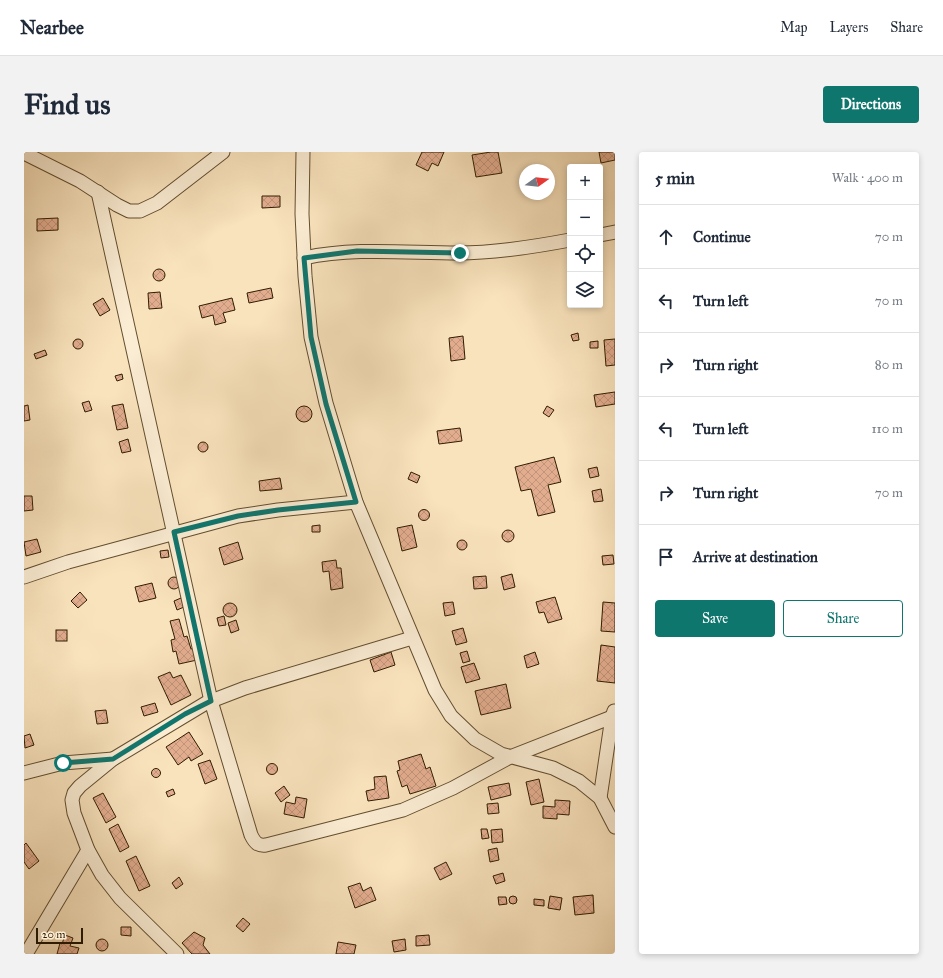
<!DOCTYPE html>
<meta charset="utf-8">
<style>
:root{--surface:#fff;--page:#f2f2f3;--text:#1f2937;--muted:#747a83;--line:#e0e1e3;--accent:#0f766e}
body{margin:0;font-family:"IM FELL Great Primer",serif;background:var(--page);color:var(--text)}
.controls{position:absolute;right:12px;top:12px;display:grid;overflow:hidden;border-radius:4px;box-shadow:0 2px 6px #0003}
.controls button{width:36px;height:36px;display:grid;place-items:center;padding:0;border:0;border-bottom:1px solid var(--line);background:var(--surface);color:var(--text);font:20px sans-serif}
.compass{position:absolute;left:495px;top:12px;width:36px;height:36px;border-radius:50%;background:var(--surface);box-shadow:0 2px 6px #0003;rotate:75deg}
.scale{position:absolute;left:12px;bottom:10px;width:47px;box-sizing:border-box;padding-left:4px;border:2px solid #301c00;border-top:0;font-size:11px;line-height:14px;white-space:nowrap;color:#301c00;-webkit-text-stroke:3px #fbedd4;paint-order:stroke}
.stop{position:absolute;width:12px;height:12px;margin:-9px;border:3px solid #0f766e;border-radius:50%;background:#fff}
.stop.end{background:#0f766e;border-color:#fff;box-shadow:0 1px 4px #0008}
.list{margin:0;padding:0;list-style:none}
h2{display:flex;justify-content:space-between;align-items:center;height:52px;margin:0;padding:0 16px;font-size:17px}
h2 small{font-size:13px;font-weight:400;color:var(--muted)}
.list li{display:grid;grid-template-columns:26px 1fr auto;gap:12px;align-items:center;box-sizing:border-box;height:64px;padding:0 16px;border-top:1px solid var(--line)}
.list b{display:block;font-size:15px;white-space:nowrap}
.list em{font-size:13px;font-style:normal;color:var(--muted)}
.actions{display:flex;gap:8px;padding:12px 16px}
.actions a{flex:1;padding:9px 0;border:1px solid var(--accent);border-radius:4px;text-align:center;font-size:14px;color:var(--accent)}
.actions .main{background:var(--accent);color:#fff}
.icon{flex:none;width:22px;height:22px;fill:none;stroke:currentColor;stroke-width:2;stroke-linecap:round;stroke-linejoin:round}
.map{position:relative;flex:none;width:591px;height:802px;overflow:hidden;border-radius:4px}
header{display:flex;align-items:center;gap:24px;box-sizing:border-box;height:56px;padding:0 20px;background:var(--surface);border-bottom:1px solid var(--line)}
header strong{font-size:19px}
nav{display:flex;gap:22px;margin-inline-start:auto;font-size:14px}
.intro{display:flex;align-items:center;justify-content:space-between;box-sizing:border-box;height:96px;padding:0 24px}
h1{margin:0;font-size:28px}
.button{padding:10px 18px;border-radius:4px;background:var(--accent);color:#fff;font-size:14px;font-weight:700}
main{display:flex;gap:24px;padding:0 24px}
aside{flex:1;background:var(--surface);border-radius:4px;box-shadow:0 2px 6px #0003}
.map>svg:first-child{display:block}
.building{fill:url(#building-cross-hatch);stroke:#301c00}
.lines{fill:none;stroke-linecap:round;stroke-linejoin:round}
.street-casing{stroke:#624e2f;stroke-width:15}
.street{stroke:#fbedd4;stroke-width:13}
.route{stroke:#0f766e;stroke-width:5}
</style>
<header>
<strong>Nearbee</strong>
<nav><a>Map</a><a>Layers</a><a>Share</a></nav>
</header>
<div class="intro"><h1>Find us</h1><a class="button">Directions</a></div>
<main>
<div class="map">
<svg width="591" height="802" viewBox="0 0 591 802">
<defs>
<pattern id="building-cross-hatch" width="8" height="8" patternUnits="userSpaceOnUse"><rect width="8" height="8" fill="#e2ad8f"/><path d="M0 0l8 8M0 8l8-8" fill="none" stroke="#c2947a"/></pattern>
</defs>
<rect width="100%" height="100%" fill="#f9e3bd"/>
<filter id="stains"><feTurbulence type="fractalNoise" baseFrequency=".005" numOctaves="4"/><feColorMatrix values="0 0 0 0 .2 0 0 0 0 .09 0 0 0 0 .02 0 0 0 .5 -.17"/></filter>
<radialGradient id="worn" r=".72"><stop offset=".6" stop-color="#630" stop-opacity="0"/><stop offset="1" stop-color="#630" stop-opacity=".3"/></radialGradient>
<g class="building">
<polygon points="398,0 420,0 414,14 408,11 404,19 392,13"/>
<polygon points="467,0 474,0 478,21 452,25 448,3"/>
<polygon points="575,0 591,0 591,8 577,11"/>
<polygon points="238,44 256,44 256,55 238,56"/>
<polygon points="34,66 34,78 13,79 13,67"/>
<circle cx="135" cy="123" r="6"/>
<polygon points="247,136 249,146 225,151 223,141"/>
<polygon points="136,140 138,156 125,157 124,141"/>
<polygon points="79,146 86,158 76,164 69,152"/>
<polygon points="208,146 211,158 199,161 202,170 191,173 189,163 178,166 175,154"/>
<polygon points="554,181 555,188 549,189 547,183"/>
<polygon points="439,184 441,207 427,209 425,186"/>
<circle cx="54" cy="192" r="5"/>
<polygon points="591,187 591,213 582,214 580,188"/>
<polygon points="574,189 574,196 566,196 566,190"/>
<polygon points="21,198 23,203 12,207 10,202"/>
<polygon points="98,222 99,227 93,229 91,224"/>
<polygon points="591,240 591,252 572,255 570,243"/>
<polygon points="65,249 68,258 61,260 58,251"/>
<polygon points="99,252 104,276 93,278 88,254"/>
<polygon points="4,253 6,268 0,269 0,254"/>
<polygon points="523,254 530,258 525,265 519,261"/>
<circle cx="280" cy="262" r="8"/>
<polygon points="436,276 438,289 415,292 413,279"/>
<polygon points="104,287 107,299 98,301 95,290"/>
<circle cx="179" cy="295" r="5"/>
<polygon points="530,305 537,330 524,333 531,360 514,364 507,337 497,339 491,315"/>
<polygon points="573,315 575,324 566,326 564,317"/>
<polygon points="387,320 396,324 393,331 384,327"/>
<polygon points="256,326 258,337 236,339 235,329"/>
<polygon points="577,337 579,349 570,350 568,339"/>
<polygon points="0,344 8,344 9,358 0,359"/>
<circle cx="400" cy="363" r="5.5"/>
<polygon points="296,373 296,380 288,380 288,374"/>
<polygon points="388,373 393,395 378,399 373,376"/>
<circle cx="484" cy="384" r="6"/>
<polygon points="13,387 17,400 2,404 0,390"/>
<circle cx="438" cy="393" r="5"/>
<polygon points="214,390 219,407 200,413 195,396"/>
<polygon points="144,398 145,405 137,406 136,399"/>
<polygon points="589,403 590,412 579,413 578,404"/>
<polygon points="312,408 313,416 317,416 319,436 307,438 305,419 299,420 298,410"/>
<polygon points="488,422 491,435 480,438 477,425"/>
<polygon points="462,424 463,436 450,437 449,425"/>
<circle cx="150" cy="431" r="6"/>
<polygon points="128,431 132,446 115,450 111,435"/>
<polygon points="56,440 63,448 54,456 47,449"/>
<polygon points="531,445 538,467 524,471 520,460 515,461 512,450"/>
<polygon points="157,446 160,455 153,458 150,449"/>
<polygon points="429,450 431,462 421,464 419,451"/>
<polygon points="579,450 591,451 591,480 577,479"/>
<circle cx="206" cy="458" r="7"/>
<polygon points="200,464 202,473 195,474 193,466"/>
<polygon points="155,467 160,485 163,484 167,497 170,496 173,508 155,512 152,499 149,500 147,488 151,487 146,469"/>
<polygon points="212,468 215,478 207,481 204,471"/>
<polygon points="439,476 443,490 432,493 428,479"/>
<rect x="32" y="478" width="11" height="11"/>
<polygon points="577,493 591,495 591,531 573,529"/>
<polygon points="443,499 446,509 439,511 436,501"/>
<polygon points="367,500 371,513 350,520 346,508"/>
<polygon points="511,500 515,512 503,516 500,504"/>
<polygon points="450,511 456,527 442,531 437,515"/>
<polygon points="146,520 149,526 157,523 167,543 147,553 134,525"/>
<polygon points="482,532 487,556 457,563 451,539"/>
<polygon points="131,551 134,560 120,564 117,555"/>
<polygon points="82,558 84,571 73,572 71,559"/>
<polygon points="165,580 179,602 167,609 165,605 154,613 142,595"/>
<polygon points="6,582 10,593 1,596 0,584"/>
<polygon points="397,602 402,617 406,615 412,634 386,642 383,633 378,635 373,619 376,618 374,609"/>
<polygon points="186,608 193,627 181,632 174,612"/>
<circle cx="248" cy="617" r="5.5"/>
<circle cx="132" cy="621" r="4.5"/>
<polygon points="362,624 365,646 344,649 342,639 351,637 350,625"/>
<polygon points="515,627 520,650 507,653 502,630"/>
<polygon points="485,631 487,643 467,648 464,635"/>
<polygon points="260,634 266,643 257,650 251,641"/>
<polygon points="149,637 151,642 144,645 142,640"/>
<polygon points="79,641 92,665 82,671 69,646"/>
<polygon points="272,645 283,647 280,666 260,662 262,650 271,652"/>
<polygon points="531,648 546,649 545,663 533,662 533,667 519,666 519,654 531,655"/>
<polygon points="474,651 475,661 464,662 463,652"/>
<polygon points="94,672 105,695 96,700 85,677"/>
<polygon points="457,677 463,677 465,686 458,687"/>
<polygon points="478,677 479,690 468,691 467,678"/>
<polygon points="2,691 15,709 5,717 0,710 0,693"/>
<polygon points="473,696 475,708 466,710 464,698"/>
<polygon points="112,704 126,734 115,739 102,709"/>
<polygon points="422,710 428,722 416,728 410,716"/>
<polygon points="479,721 481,729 472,732 469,724"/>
<polygon points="155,725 159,732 152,737 148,731"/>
<polygon points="336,731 339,739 347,735 352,748 331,756 324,735"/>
<polygon points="569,743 570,761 551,763 549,745"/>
<circle cx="489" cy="748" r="4"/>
<polygon points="526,744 538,746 536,758 524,756"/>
<polygon points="474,745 482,745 483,752 475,753"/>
<polygon points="510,747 520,748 520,754 510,753"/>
<polygon points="219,766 226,772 219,780 212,774"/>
<polygon points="97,775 107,775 107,784 97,783"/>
<polygon points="170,780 181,786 179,793 186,802 168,802 158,791"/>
<polygon points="41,783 49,786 46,794 55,796 53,802 33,802 36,791 38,792"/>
<polygon points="405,783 406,793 392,794 392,784"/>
<circle cx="78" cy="793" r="6"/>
<polygon points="381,787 382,798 370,800 368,789"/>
<polygon points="314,790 332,793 330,802 312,802"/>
</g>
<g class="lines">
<defs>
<g id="street">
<polyline points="279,0 278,62 281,124 287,185 302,251 332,350 411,538 427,564 451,587 477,602 529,616 555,629 576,646 591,675"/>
<polyline points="0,1 56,29 93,53 105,59 116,59 133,51 199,0"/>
<path d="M74 40 187 549 227 683C231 691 234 694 242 693L379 658 429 636 486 605 588 565"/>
<polyline points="576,83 591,80"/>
<path d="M280 106C331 95 383 101 434 101 472 101 509 95 546 88"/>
<polyline points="0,425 44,410 214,364 254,358 332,350"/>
<polyline points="0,621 39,611 89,607"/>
<polyline points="576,646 588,565 590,559"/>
<polyline points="2,802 64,698"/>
<polyline points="153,802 96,746 78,723 64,698 50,661 48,648 50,641 56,634 89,607 182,551 221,536 388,486"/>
</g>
</defs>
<use href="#street" class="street-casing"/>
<use href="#street" class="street"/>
</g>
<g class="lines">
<polyline class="route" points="39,611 89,607 161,562 187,549 150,380 214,364 254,358 332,350 302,252 287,185 280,106 333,99 436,101"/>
</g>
<rect width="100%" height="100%" filter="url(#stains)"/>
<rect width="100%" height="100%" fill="url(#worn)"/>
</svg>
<div class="controls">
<button>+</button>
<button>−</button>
<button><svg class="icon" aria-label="locate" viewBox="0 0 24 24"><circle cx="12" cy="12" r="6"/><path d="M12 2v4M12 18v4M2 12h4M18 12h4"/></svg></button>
<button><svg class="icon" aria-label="layers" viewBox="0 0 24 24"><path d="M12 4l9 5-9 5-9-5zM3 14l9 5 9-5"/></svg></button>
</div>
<svg class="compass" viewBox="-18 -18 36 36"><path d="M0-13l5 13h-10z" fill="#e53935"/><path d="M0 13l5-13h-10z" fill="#747a83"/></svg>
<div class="scale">20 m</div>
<div class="stop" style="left:39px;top:611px"></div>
<div class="stop end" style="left:436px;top:101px"></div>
</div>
<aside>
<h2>5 min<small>Walk · 400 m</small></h2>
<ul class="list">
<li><svg class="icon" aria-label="ahead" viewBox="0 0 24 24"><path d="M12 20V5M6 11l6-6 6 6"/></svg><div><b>Continue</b></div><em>70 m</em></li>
<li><svg class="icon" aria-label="left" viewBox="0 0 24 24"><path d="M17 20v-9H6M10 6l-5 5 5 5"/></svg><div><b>Turn left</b></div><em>70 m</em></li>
<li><svg class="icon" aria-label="right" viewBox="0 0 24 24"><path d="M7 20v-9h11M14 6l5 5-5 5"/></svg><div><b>Turn right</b></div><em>80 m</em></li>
<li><svg class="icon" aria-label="left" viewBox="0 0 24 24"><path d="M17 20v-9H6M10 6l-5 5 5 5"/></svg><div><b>Turn left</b></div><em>110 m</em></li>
<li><svg class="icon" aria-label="right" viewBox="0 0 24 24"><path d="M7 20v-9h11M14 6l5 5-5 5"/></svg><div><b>Turn right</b></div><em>70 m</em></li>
<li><svg class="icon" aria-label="arrive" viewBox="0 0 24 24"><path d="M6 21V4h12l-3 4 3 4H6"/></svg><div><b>Arrive at destination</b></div></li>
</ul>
<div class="actions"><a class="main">Save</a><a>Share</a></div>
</aside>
</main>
